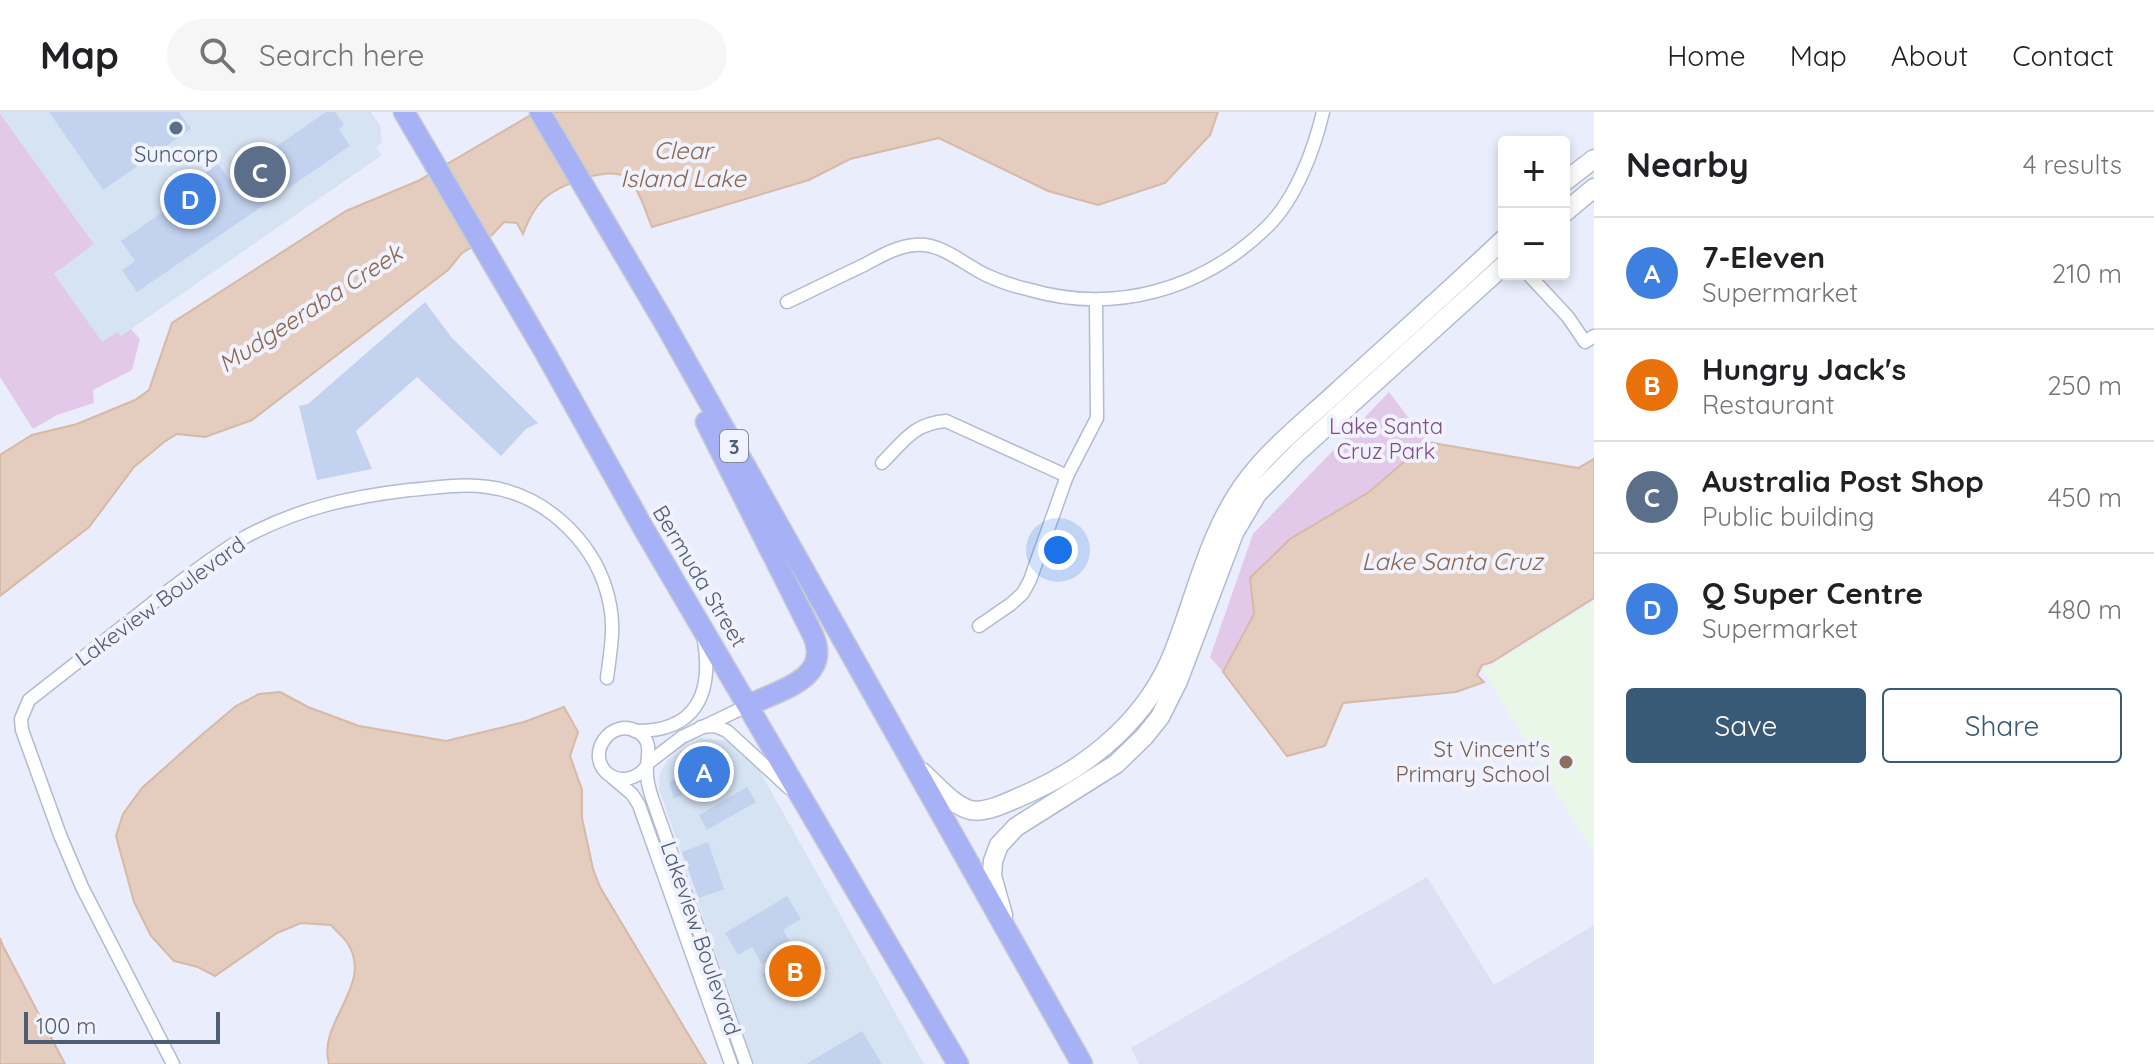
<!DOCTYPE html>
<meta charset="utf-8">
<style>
:root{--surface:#fff;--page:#f6f6f6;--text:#202124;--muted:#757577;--line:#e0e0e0;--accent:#395a77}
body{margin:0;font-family:Quicksand,sans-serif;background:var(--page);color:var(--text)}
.controls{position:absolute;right:24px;top:24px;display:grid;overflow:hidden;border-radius:8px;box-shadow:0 4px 12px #0003}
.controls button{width:72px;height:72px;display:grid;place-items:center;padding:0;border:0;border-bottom:2px solid var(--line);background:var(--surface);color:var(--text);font:40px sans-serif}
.scale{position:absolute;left:24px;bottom:20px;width:196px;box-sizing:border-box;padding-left:8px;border:4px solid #4e5e75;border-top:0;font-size:22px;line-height:28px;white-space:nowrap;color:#4e5e75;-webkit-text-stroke:6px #f0f2fe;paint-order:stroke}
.you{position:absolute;left:1058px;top:438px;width:28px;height:28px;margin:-20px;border:6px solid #fff;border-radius:50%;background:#1a73e8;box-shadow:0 0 0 12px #1a73e833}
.badge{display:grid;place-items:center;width:52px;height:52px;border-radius:50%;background:var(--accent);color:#fff;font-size:26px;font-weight:700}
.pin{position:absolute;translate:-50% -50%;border:4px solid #fff;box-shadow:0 2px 8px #0006}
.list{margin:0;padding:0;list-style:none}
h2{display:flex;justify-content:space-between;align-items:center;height:104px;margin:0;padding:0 32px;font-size:34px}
h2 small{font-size:26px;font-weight:400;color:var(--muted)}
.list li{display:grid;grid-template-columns:52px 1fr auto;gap:24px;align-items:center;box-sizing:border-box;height:112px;padding:0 32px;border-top:2px solid var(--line)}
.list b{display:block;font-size:30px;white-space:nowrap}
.list p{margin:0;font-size:26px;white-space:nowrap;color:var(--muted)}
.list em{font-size:26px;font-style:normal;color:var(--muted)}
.actions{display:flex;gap:16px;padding:24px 32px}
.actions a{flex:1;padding:18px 0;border:2px solid var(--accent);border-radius:8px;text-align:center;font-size:28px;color:var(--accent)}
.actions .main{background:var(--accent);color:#fff}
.icon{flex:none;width:44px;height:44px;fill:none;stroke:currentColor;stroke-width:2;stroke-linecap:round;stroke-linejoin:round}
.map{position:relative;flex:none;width:1594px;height:952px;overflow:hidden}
header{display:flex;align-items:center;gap:48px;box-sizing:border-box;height:112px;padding:0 40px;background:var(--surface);border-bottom:2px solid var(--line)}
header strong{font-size:38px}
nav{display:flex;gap:44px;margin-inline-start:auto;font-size:28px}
.search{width:560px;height:72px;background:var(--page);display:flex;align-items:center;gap:20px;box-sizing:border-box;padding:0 28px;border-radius:44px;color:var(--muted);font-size:30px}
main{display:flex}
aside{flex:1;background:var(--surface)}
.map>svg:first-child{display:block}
.residential{fill:#dce1f5}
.commercial{fill:#d6e3f3}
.education{fill:#e9f8e6}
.green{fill:#e3c9e9}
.water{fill:#e4cdbf;stroke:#d6b9a6;stroke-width:2}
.building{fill:#c3d3ef}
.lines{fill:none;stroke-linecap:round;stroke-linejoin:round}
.street-casing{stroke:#b2bbcf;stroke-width:15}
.secondary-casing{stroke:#b0bbd2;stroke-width:21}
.primary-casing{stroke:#c6cbd3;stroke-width:23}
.street{stroke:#fff;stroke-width:12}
.secondary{stroke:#fff;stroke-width:18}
.primary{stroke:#a7b1f5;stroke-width:20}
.service-dot{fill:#5c6f8a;stroke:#f0f2fe;stroke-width:3}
.education-dot{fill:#8d6e63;stroke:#f0f2fe;stroke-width:3}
.labels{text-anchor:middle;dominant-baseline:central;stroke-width:8;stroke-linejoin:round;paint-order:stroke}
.shield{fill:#f0f2fe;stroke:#7f8a9e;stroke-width:2}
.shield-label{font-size:20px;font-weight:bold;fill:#4e5e75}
.service-label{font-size:22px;fill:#4e5e75;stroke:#f0f2fe}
.park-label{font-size:22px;fill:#824d86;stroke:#f0f2fe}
.street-label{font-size:22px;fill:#4e5e75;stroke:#f0f2fe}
.education-label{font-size:22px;fill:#785e54;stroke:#f0f2fe;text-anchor:end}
.water-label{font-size:24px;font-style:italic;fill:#8d664c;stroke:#f0f2fe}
</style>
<header>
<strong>Map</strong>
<div class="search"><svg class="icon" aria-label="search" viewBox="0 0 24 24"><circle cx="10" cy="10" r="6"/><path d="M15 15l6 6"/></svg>Search here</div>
<nav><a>Home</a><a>Map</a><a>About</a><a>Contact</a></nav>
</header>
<main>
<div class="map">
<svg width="1594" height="952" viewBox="0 0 1594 952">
<rect width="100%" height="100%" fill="#eaedfb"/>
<polygon class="residential" points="1427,765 1494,873 1594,813 1594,952 1139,952 1131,936"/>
<g class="commercial">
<polygon points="0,0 371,0 380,14 382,30 376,35 382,43 121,224 102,231 54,162 94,132"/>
<polygon points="700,626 726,629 740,638 759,658 924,952 754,952 659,677 660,661 667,648"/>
</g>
<polygon class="education" points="1594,490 1594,742 1483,558"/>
<g class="green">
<polygon points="0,1 94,132 54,162 102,230 118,220 121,224 131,217 140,227 132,258 93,278 94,291 57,303 33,317 0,265"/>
<polygon points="1389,280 1427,330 1369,380 1290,427 1251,466 1254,501 1223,560 1210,545 1253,422"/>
</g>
<g class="water">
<path d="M536 0H1218L1210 23 1165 71 1098 93 1048 79 939 26 850 47 809 68 652 115C646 101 640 79 630 68 613 51 562 72 547 84 535 94 528 108 523 122L517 111 504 110 492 123 462 141 448 158 252 308 205 325 177 322 164 330 134 355 89 415 0 484V343L32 323 77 312 135 288 149 278 172 211 346 99 418 69Z"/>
<polygon points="1427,330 1578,356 1594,347 1594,486 1492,550 1482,553 1477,563 1484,570 1456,580 1343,591 1325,634 1287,644 1223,560 1254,502 1250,466 1290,427 1369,380"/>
<path d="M280 580 308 595 359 614 446 629 524 610 564 595 578 620 570 644 582 678V706L593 757 600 775 706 952H329C317 910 374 873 348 832 344 825 336 819 331 813L301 811 277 821 215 864 198 855 174 849 151 824 134 790 116 724 123 702 142 676 198 626 236 594 259 582Z"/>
<polygon points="0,826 3,834 65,952 0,952"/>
</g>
<g class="building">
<polygon points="49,0 179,0 191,17 103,78"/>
<polygon points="326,0 335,0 344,13 339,17 350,34 137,180 122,158 135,149 121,129 190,81 186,75 218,52 229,67"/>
<polygon points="425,190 452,226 538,311 526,317 501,344 417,265 356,319 372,357 317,368 299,294 308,292"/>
<polygon points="725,638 730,647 724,651 727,657 674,687 669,670"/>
<polygon points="747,675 756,690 707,718 699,703"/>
<polygon points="708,730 724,777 699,786 682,740"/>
<polygon points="787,784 801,807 783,818 792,834 762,852 752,835 738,843 725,821"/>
<polygon points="802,839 808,850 820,843 828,856 804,870 801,866 774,882 762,862"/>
<polygon points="862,919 882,952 806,952"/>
</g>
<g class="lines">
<defs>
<g id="street">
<polyline points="1528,162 1568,205 1585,230 1594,224"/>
<path d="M787 190C813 178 838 165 864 153 879 145 897 134 915 133 941 130 963 152 986 163 999 169 1013 174 1027 177 1114 203 1203 178 1268 114 1296 86 1314 38 1323 0"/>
<path d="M882 351C905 328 913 312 946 309L1067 364"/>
<polyline points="979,514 1011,492 1023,481 1030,468 1067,364 1097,306 1096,189"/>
<polyline points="701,615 715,614 727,619 789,676"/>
<path d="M635 619C695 620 713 583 704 529"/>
<polyline points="648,651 682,625 749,593"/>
<path d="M647 654C638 666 622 672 608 662 584 642 612 604 638 620 652 629 648 640 647 654 646 663 649 677 652 686L746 952"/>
<polyline points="613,666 632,682 639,693 731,952"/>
<path d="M173 952 82 775 60 723 22 618 21 607 29 588C73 553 118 518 163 483 190 463 217 441 247 424 300 396 350 385 409 378 435 376 462 371 488 375 548 383 599 434 610 493 615 517 610 542 607 566"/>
</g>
<g id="secondary">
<polyline points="1564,70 1594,47"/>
<polyline points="1564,101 1594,76"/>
<path d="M922 660C970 707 969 708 1031 680 1093 652 1149 604 1174 539 1197 481 1209 418 1248 367 1273 334 1308 307 1339 278 1394 228 1450 178 1504 127"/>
<polyline points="1003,803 992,764 993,749 999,733 1016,715 1116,652 1144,625 1160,605 1178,569 1234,421 1257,382 1298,340 1504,153"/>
</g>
<g id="primary">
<polyline points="404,0 546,242 645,419 958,952"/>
<polyline points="540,0 664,210 1082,952"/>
<path d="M706 310 813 523C832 567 779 578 749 593"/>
</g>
</defs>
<use href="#street" class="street-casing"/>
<use href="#secondary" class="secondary-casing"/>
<use href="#primary" class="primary-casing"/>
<use href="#street" class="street"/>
<use href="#secondary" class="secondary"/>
<use href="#primary" class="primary"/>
</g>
<circle class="service-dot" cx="176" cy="16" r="8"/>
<circle class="education-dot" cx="1566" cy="650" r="8"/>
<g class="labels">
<rect class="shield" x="720" y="318" width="28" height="32" rx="6"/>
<g class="shield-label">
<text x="734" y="334">3</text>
</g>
<g class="service-label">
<text x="176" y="42">Suncorp</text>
</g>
<g class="park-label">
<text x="1386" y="314">Lake Santa<tspan x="1386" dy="25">Cruz Park</tspan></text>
</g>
<g class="street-label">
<text transform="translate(700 464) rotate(59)">Bermuda Street</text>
<text transform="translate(160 489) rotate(-36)">Lakeview Boulevard</text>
<text transform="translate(701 826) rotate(71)">Lakeview Boulevard</text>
</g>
<g class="education-label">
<text x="1550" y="637">St Vincent's<tspan x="1550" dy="25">Primary School</tspan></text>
</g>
<g class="water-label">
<text x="683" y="38">Clear<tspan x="683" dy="28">Island Lake</tspan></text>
<text transform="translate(310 196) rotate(-33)">Mudgeeraba Creek</text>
<text x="1452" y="449">Lake Santa Cruz</text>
</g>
</g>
</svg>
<div class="controls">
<button>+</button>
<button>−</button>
</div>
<div class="scale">100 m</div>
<div class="you"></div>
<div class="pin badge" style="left:704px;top:660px;background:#3f7fe0">A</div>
<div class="pin badge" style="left:795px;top:859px;background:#e8710a">B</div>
<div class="pin badge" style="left:260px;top:60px;background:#5c6f8a">C</div>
<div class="pin badge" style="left:190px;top:87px;background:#3f7fe0">D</div>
</div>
<aside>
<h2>Nearby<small>4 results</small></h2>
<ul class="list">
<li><span class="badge" style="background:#3f7fe0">A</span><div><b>7-Eleven</b><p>Supermarket</p></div><em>210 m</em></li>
<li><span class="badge" style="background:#e8710a">B</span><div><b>Hungry Jack's</b><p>Restaurant</p></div><em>250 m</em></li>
<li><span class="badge" style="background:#5c6f8a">C</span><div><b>Australia Post Shop</b><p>Public building</p></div><em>450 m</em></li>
<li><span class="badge" style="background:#3f7fe0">D</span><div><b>Q Super Centre</b><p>Supermarket</p></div><em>480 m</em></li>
</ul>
<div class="actions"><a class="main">Save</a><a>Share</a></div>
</aside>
</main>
